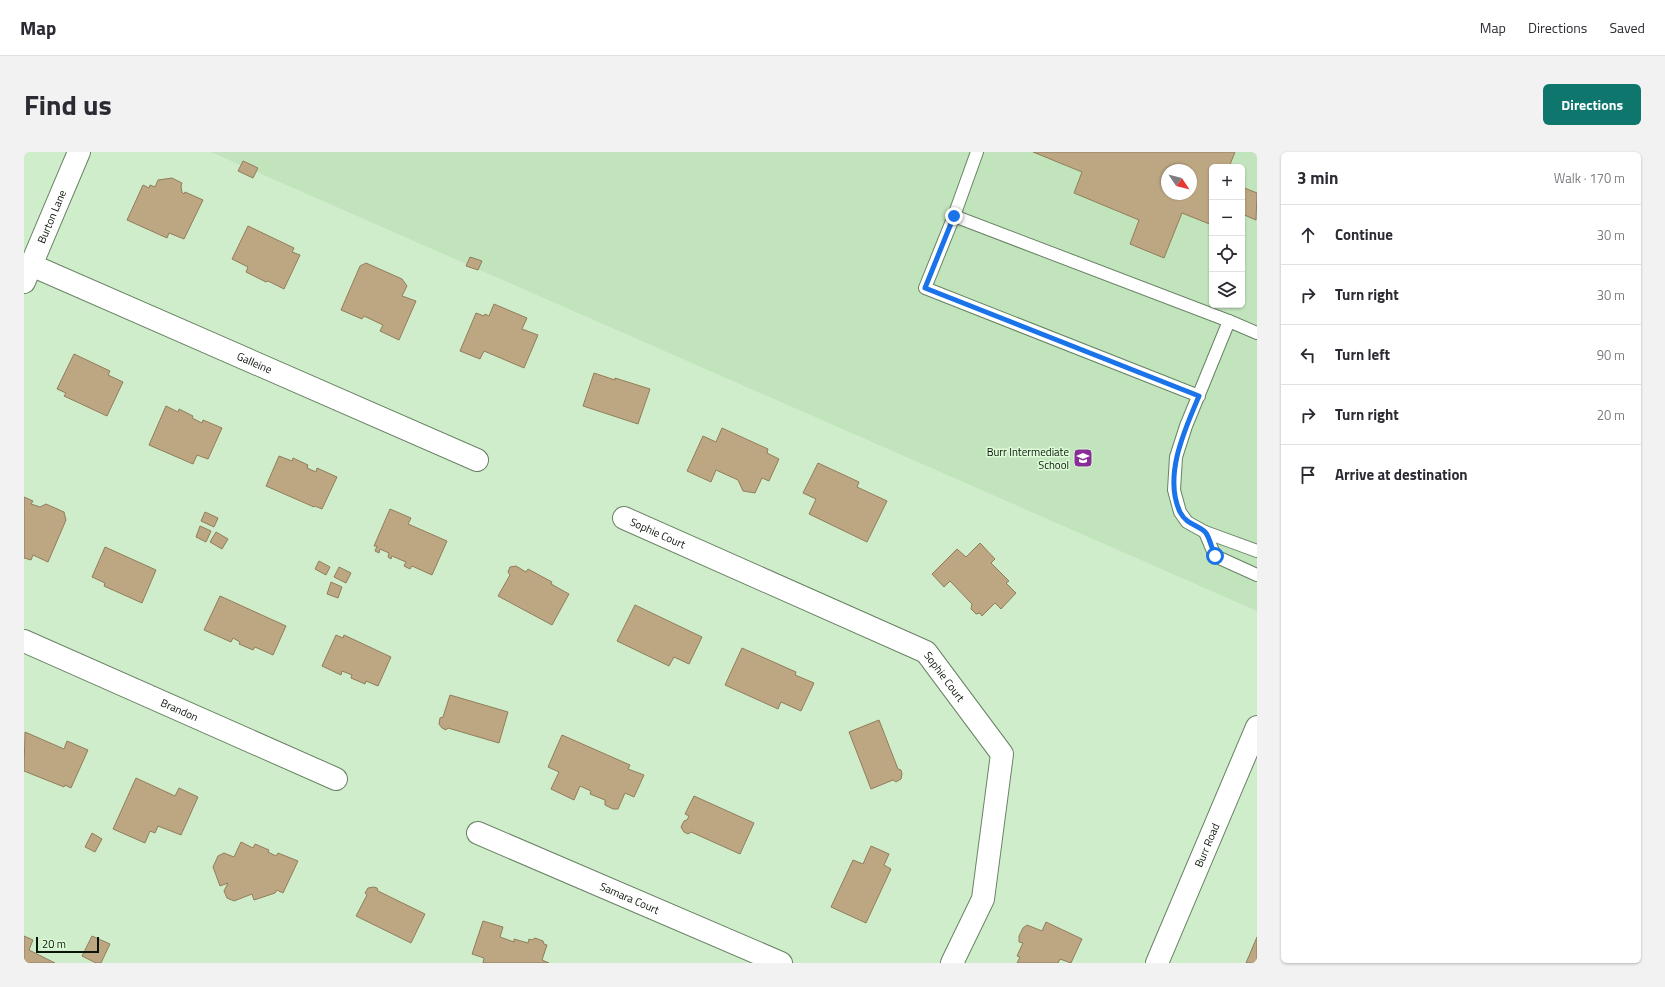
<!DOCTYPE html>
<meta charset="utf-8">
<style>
:root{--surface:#fff;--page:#f2f2f3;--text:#2b2b33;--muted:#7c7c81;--line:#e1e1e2;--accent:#0f766e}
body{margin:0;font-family:"Titillium Web",sans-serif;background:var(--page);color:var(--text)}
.controls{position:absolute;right:12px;top:12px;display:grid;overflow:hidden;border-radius:6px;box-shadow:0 1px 3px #0004}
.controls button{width:36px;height:36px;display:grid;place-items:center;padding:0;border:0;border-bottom:1px solid var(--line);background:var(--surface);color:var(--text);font:20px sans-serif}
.compass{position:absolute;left:1137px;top:12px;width:36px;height:36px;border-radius:50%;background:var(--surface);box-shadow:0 1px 3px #0004;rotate:125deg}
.scale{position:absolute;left:12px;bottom:10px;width:63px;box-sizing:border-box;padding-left:4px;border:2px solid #0a1408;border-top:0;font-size:11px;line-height:14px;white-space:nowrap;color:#0a1408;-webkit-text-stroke:3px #ddfbd8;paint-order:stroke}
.stop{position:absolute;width:12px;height:12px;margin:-9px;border:3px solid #1a73e8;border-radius:50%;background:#fff}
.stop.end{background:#1a73e8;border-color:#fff;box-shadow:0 1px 4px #0008}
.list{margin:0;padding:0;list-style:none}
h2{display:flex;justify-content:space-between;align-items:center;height:52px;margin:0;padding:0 16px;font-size:17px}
h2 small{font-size:13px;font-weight:400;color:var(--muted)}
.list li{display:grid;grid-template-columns:26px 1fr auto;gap:12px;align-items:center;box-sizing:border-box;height:60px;padding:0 16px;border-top:1px solid var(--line)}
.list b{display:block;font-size:15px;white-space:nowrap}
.list em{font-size:13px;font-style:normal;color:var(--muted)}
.icon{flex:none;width:22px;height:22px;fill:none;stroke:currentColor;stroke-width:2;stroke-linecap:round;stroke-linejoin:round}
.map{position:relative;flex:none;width:1233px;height:811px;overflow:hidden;border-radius:6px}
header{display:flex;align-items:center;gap:24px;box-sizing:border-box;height:56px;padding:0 20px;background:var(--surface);border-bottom:1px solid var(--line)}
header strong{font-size:19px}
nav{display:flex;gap:22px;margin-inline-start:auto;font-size:14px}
.intro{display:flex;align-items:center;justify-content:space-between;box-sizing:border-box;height:96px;padding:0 24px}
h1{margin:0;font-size:28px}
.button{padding:10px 18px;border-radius:6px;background:var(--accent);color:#fff;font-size:14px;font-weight:700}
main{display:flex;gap:24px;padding:0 24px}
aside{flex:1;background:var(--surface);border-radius:6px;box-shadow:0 1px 3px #0004}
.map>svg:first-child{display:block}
.built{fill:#c1e4bc;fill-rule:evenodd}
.building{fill:#bda783;stroke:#917d5a;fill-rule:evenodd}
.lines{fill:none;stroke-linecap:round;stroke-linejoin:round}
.service-casing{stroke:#688364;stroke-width:14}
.minor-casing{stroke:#688364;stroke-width:24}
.tertiary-casing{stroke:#688364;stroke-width:24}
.service{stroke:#fff;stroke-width:12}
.minor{stroke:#fff;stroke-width:22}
.tertiary{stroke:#fff;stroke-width:22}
.route{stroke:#1a73e8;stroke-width:5}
.labels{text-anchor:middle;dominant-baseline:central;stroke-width:3;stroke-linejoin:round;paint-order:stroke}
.street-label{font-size:11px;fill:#0a1408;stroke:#ddfbd8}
.poi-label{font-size:11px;fill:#0a1408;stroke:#ddfbd8;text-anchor:end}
</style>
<header>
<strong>Map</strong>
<nav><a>Map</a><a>Directions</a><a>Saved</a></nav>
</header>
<div class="intro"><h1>Find us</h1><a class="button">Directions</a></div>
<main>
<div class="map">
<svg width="1233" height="811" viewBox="0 0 1233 811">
<rect width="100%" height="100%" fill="#d0edcb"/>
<path class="built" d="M187 0H1233V459ZM1188 15H1218V153H1188ZM1143 18H1167V42H1143Z"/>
<g class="building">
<path d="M1009 0H1211L1205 15H1188V73L1158 61 1140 106 1106 92 1115 68 1050 41 1058 20ZM1143 18H1167V42H1143Z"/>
<polygon points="219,9 234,16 229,26 214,19"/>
<polygon points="148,26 158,31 157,34 158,40 160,42 161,40 179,48 160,87 145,81 143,86 103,68 119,33 125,36 126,33 131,35 134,28"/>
<polygon points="1218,35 1233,41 1232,68 1218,62"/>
<polygon points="224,74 270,96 268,100 276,103 260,137 244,129 242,130 222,120 224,115 208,107"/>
<polygon points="446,105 458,109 454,118 442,114"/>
<polygon points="342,111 378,127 383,134 378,144 392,149 375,188 356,179 359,173 340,164 338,167 317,158 336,114"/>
<polygon points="470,152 503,166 498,177 514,183 500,216 460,199 456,207 436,199 452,161 460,164 461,162 465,164"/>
<polygon points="50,202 86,219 84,223 99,230 83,264 40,244 42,241 33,237"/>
<polygon points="570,221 591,228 591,226 626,237 614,272 559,254"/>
<polygon points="142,254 154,260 155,257 169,264 168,266 178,271 179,268 198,276 184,307 173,303 169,312 125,293"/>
<polygon points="698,276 744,297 743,301 755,307 745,329 738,326 731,341 719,339 714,328 692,318 687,330 663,319 679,284 692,290"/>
<polygon points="255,304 268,309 269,306 284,313 283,316 292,320 293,316 313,325 298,357 291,354 290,355 242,334"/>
<polygon points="794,311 835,330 833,335 863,349 843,390 785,362 792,347 779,341"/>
<polygon points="0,345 9,349 7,352 16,355 22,352 40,360 42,368 24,410 9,403 7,408 0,406"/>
<polygon points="366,357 387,366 384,372 423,389 408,423 388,414 386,417 380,414 382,410 368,404 367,407 364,405 365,401 356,397 355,401 351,399 353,394 350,394"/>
<polygon points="181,360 194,366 190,375 177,369"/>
<polygon points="176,374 187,379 182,390 172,385"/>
<polygon points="192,380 204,387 198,397 186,390"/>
<polygon points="956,391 971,407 967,411 985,429 982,431 992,441 977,457 971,451 958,464 956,461 952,462 947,457 948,452 926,429 920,435 908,422 933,397 942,405"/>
<polygon points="81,395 132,418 118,451 80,434 81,431 68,425"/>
<polygon points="295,409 306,415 302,423 291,417"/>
<polygon points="492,414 502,420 504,417 528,430 527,432 545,442 528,473 474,444 486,423 484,420 486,415"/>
<polygon points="315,415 327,421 322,431 310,425"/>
<polygon points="307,430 318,435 314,446 303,442"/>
<polygon points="196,444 262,474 249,503 231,495 229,498 215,492 216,490 209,486 207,490 180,478"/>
<polygon points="611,453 678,485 665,512 650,505 645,514 593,489"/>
<polygon points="312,483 319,486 320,483 367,505 354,534 342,529 341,532 327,526 328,523 318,519 317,523 298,514"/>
<polygon points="718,496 772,520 771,523 790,531 777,559 757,550 754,557 701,533"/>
<polygon points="426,543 484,560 475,591 424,576 422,578 418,576 415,572 416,566 419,565"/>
<polygon points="855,568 874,617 877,618 878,622 877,627 872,630 869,628 847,637 825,580"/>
<polygon points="1,580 40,597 43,589 64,598 47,636 41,633 40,635 0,619"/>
<polygon points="538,583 606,613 604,617 620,623 610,645 601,641 594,657 589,657 581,653 581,648 566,642 567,639 556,634 550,648 527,637 535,620 524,615"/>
<polygon points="112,626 151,644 155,636 174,645 157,683 134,674 131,681 126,679 121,691 89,677"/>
<polygon points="670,644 730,671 716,702 667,680 664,682 660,680 657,675 660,669 663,668 665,664 661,662"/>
<polygon points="68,681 78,687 71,700 61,695"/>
<polygon points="217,690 229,696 231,692 245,698 244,700 252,704 254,701 274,709 259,741 253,738 251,741 230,748 228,742 210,749 203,746 200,739 204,731 196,734 189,715 194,704 200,701 210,705"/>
<polygon points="847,694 865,702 860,713 867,717 842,771 807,755 829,708 839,712"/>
<polygon points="350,735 353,736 354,739 401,762 387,791 332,764 343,743 341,741 344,736"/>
<polygon points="459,769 479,775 476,785 490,790 490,787 504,791 505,787 508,788 511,786 519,789 520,792 523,793 518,808 525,811 459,811 460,806 448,802"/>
<polygon points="1022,770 1058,787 1047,811 1036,807 1034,811 993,811 996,805 993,804 999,791 995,790 995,784 999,776 1003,773 1018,779"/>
<polygon points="0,784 9,788 5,798 31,811 0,811"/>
<polygon points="68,784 86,792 77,811 72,811 58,804"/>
<polygon points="1233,785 1233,811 1222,811"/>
</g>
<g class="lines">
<defs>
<g id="service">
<polyline points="953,0 930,64 901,136 1175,244"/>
<polyline points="930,64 1205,169 1162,274 1152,305 1150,338 1156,360 1163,370 1181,380 1233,399"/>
<polyline points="1205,169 1233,181"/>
<polyline points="1181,380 1191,404 1233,423"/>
</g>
<g id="minor">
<path id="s1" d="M7 113 453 308"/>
<path id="s2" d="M0 130 55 0"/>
<path id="s3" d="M600 366 902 500 978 602 959 747 928 811"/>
<path id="s4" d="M0 489 312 627"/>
<path id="s5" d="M454 681 757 811"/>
</g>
<g id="tertiary">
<path id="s6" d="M1133 811 1233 575"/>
</g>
</defs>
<use href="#service" class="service-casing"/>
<use href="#minor" class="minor-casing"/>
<use href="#tertiary" class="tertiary-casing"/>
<use href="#service" class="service"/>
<use href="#minor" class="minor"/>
<use href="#tertiary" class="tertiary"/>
</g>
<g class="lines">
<path class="route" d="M930 64 901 136 1175 244C1161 277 1139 324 1156 360 1163 374 1176 373 1182 381 1186 387 1188 397 1191 404"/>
</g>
<defs>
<symbol id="school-square" viewBox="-11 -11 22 22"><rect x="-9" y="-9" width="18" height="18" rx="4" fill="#882d98" stroke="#ddfbd8"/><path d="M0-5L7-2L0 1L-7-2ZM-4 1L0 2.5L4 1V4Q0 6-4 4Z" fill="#fff"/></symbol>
</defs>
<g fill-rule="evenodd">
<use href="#school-square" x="1048" y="295" width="22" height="22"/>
</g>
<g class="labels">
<g class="street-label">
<text stroke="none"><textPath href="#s2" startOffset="71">Burton Lane</textPath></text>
<text stroke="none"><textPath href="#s1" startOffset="244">Galleine</textPath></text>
<text stroke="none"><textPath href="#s3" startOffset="37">Sophie Court</textPath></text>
<text stroke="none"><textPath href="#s3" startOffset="361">Sophie Court</textPath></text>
<text stroke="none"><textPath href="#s4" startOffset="170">Brandon</textPath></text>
<text stroke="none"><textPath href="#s6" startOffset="128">Burr Road</textPath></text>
<text stroke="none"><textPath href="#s5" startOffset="165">Samara Court</textPath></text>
</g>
<g class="poi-label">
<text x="1045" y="300">Burr Intermediate<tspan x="1045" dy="13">School</tspan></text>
</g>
</g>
</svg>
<div class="controls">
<button>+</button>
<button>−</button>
<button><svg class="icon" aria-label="locate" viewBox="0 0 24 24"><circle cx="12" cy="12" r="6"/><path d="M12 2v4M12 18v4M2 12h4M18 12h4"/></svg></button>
<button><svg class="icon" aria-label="layers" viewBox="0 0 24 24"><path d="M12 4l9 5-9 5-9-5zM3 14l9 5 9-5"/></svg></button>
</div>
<svg class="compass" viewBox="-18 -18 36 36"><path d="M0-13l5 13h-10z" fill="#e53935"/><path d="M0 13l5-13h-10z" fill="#7c7c81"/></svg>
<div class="scale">20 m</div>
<div class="stop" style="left:1191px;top:404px"></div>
<div class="stop end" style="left:930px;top:64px"></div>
</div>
<aside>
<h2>3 min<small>Walk · 170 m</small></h2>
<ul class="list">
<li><svg class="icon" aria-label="ahead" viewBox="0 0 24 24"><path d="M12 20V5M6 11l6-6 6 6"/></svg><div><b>Continue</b></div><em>30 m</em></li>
<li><svg class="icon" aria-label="right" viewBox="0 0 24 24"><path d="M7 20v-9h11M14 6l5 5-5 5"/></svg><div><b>Turn right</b></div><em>30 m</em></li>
<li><svg class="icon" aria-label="left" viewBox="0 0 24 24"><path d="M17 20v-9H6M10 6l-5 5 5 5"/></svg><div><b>Turn left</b></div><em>90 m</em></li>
<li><svg class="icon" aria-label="right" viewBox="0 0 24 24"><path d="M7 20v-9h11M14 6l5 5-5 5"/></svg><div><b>Turn right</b></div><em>20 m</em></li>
<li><svg class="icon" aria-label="arrive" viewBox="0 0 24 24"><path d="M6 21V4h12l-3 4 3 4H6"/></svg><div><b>Arrive at destination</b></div></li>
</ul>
</aside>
</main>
